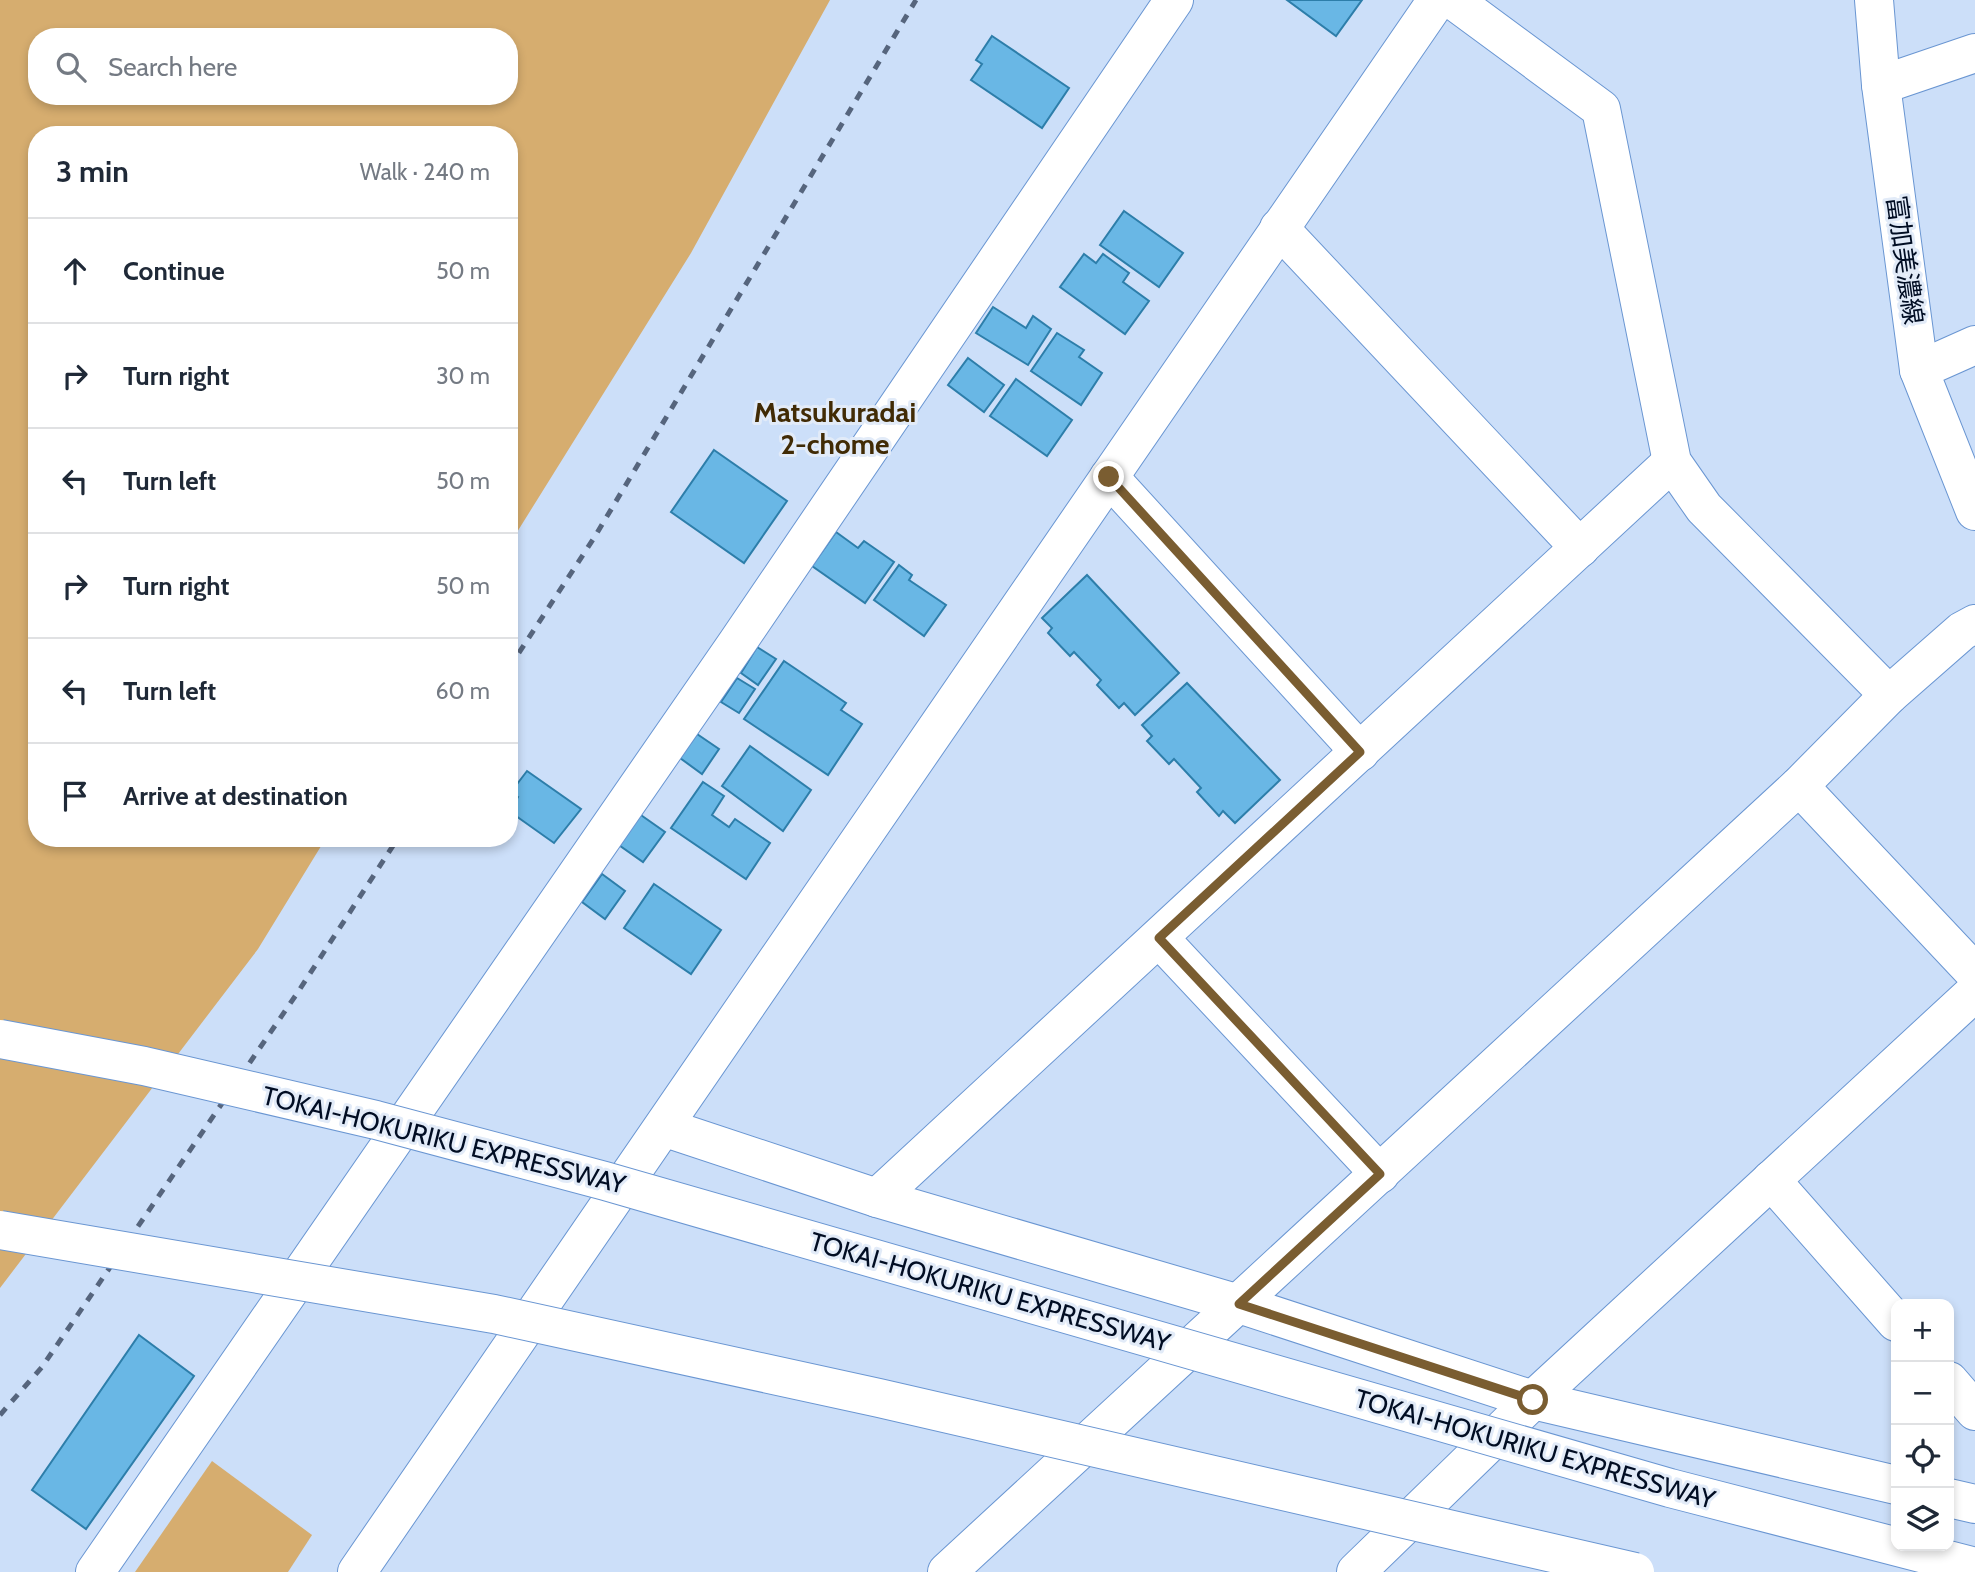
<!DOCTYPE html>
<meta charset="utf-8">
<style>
:root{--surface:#fff;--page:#f2f2f3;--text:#1f2937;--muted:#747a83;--line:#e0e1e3}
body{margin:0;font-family:Cabin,"Noto Sans JP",sans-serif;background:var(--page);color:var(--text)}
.controls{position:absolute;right:21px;bottom:21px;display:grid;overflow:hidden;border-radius:14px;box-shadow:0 4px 10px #0003}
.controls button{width:63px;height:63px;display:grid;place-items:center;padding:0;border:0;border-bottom:2px solid var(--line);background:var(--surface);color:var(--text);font:35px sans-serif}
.stop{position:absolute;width:21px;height:21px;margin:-16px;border:5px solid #7a5d31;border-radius:50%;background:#fff}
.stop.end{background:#7a5d31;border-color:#fff;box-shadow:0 2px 7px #0008}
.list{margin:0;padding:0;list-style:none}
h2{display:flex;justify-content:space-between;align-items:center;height:91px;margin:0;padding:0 28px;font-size:30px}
h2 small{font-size:23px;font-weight:400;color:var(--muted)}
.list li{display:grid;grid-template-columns:46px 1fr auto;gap:21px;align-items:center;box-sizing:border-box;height:105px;padding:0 28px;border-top:2px solid var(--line)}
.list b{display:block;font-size:26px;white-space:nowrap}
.list em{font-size:23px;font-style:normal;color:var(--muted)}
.icon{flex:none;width:38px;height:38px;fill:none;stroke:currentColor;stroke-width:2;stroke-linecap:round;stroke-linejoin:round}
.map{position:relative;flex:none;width:1975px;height:1572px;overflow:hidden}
.search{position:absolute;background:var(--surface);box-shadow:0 4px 10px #0003;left:28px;top:28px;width:490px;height:77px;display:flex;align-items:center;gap:18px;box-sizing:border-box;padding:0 24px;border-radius:28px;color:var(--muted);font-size:26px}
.panel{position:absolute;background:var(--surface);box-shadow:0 4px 10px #0003;left:28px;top:126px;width:490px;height:721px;border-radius:28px}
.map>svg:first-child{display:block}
.green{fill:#d6ad6f;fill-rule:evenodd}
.building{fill:#69b7e5;stroke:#2d7eaa;stroke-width:2}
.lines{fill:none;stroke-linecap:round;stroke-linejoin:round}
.minor-casing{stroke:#6a96d2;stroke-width:40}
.major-casing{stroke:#6a96d2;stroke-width:40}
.minor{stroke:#fff;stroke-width:38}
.major{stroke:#fff;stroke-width:38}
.rail{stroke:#56657d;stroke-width:5;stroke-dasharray:9 9;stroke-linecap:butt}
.highway-bridge-casing{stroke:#6a96d2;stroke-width:40;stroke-linecap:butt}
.highway-bridge{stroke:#fff;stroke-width:38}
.route{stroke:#7a5d31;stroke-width:9}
.labels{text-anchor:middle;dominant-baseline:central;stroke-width:6;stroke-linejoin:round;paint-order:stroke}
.street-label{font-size:26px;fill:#010d23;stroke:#e2ebf8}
.neighbourhood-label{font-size:28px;font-weight:bold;fill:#412b05;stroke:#e2ebf8}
</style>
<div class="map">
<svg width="1975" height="1572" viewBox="0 0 1975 1572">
<rect width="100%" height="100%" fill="#ccdff9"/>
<g class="green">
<path d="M0 0H830L691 253 509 545V135H37V838H326L258 949 0 1288ZM37 37H509V96H37Z"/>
<polygon points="212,1461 312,1535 288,1572 135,1572"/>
</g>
<g class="building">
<polygon points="1287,0 1362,0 1336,36"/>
<polygon points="992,36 1069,88 1042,128 971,80 982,64 976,60"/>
<polygon points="1124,211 1183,253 1159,287 1100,245"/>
<polygon points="1084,254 1096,263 1103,254 1129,273 1123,282 1149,301 1125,334 1060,287"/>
<polygon points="993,307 1026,328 1033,316 1051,329 1028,365 976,333"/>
<polygon points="1057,333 1084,350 1079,357 1102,373 1081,405 1031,371"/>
<polygon points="968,358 1004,385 984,412 948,385"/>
<polygon points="1016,379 1072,420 1047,456 990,416"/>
<polygon points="714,450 787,501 744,563 671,512"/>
<polygon points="836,532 858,548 864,541 894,562 865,603 812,566"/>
<polygon points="899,565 912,575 909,580 946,605 924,636 874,600"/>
<polygon points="1087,575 1179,673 1135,715 1124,703 1119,708 1097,685 1101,680 1074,652 1070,656 1048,633 1052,628 1042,618"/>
<polygon points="757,647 776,659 758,685 741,673"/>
<polygon points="784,661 846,703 841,710 862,724 828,775 744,719"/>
<polygon points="737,678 755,689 739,713 721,702"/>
<polygon points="1187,683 1280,780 1235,823 1223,811 1219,816 1197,792 1201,788 1174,759 1169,764 1147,741 1152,736 1142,725"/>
<polygon points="697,734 719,749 702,774 680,758"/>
<polygon points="750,746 811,790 783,831 722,786"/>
<polygon points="527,771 581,809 554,843 509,811 518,797 511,792"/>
<polygon points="703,782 724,796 712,815 729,827 735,819 770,843 746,879 671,828"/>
<polygon points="638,813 665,832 643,862 616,843"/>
<polygon points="602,874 625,891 605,919 582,902"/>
<polygon points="654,884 721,930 691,974 624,928"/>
<polygon points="139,1335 194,1376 86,1529 32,1490"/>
</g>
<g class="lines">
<defs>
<g id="minor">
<polyline points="1453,0 1601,109 1672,462 1704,508 1889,695"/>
<polyline points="1881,85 1975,53"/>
<polyline points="1279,228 1580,548"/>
<polyline points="1919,370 1975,345"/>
<polyline points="1109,477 1360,752"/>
<polyline points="1799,786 1975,973"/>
<polyline points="1159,938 1380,1174"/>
<polyline points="666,1128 877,1198 1239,1304 1533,1400 1896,1485"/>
<polyline points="1771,1180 1896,1322"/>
<polyline points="877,1198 1672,462"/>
<polyline points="1949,1381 1975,1411"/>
<polyline points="1949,1498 1975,1504"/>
<polyline points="95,1572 737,643 1174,0"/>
<path d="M357 1572C720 1050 1074 522 1437 0"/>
<polyline points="947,1572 1799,786 1889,695 1962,631 1975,624"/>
<polyline points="1356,1572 1533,1400 1975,992"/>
</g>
<polyline id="major" points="1874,0 1881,85 1919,370 1975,511"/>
</defs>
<use href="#minor" class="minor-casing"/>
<use href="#major" class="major-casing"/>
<use href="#minor" class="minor"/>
<use href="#major" class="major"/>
<g class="rail">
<polyline points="509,668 594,538 916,0"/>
<polyline points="0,1415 42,1367 298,992 398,838"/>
</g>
<defs>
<g id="highway-bridge">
<polyline points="0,1039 144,1066 376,1120 605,1181 1670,1488 1975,1567"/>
<polyline points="0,1230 494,1314 879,1398 1635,1572"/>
</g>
</defs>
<use href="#highway-bridge" class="highway-bridge-casing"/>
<use href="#highway-bridge" class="highway-bridge"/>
</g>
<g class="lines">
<polyline class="route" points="1109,477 1360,752 1159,938 1380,1174 1239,1304 1533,1400"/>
</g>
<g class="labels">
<g class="street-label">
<text transform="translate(1905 260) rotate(82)">富加美濃線</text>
<text transform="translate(444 1140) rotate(14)">TOKAI-HOKURIKU EXPRESSWAY</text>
<text transform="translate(990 1292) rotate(16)">TOKAI-HOKURIKU EXPRESSWAY</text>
<text transform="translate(1535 1449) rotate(16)">TOKAI-HOKURIKU EXPRESSWAY</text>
</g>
<g class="neighbourhood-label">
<text x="835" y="412">Matsukuradai<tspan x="835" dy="32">2-chome</tspan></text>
</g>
</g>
</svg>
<div class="controls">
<button>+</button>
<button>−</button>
<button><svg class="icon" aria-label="locate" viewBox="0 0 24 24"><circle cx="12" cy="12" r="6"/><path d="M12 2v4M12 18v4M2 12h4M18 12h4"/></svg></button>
<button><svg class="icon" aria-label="layers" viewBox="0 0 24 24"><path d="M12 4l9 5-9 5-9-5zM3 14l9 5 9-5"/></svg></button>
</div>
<div class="stop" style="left:1533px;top:1400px"></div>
<div class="stop end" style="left:1109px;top:477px"></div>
<div class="search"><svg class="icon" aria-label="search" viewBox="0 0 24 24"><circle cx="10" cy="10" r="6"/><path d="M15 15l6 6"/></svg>Search here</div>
<section class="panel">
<h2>3 min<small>Walk · 240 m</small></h2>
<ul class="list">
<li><svg class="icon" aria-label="ahead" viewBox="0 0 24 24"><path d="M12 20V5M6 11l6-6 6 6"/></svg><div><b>Continue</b></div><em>50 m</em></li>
<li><svg class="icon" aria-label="right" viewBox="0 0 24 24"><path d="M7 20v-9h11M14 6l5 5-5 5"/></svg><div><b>Turn right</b></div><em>30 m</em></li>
<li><svg class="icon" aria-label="left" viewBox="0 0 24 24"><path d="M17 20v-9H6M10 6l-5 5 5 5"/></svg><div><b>Turn left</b></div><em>50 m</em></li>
<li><svg class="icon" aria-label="right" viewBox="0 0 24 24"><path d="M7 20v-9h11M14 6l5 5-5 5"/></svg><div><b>Turn right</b></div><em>50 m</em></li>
<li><svg class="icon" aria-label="left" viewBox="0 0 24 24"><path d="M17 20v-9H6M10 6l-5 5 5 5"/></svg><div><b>Turn left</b></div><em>60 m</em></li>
<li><svg class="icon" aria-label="arrive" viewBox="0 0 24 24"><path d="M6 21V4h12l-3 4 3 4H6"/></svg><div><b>Arrive at destination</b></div></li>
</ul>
</section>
</div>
